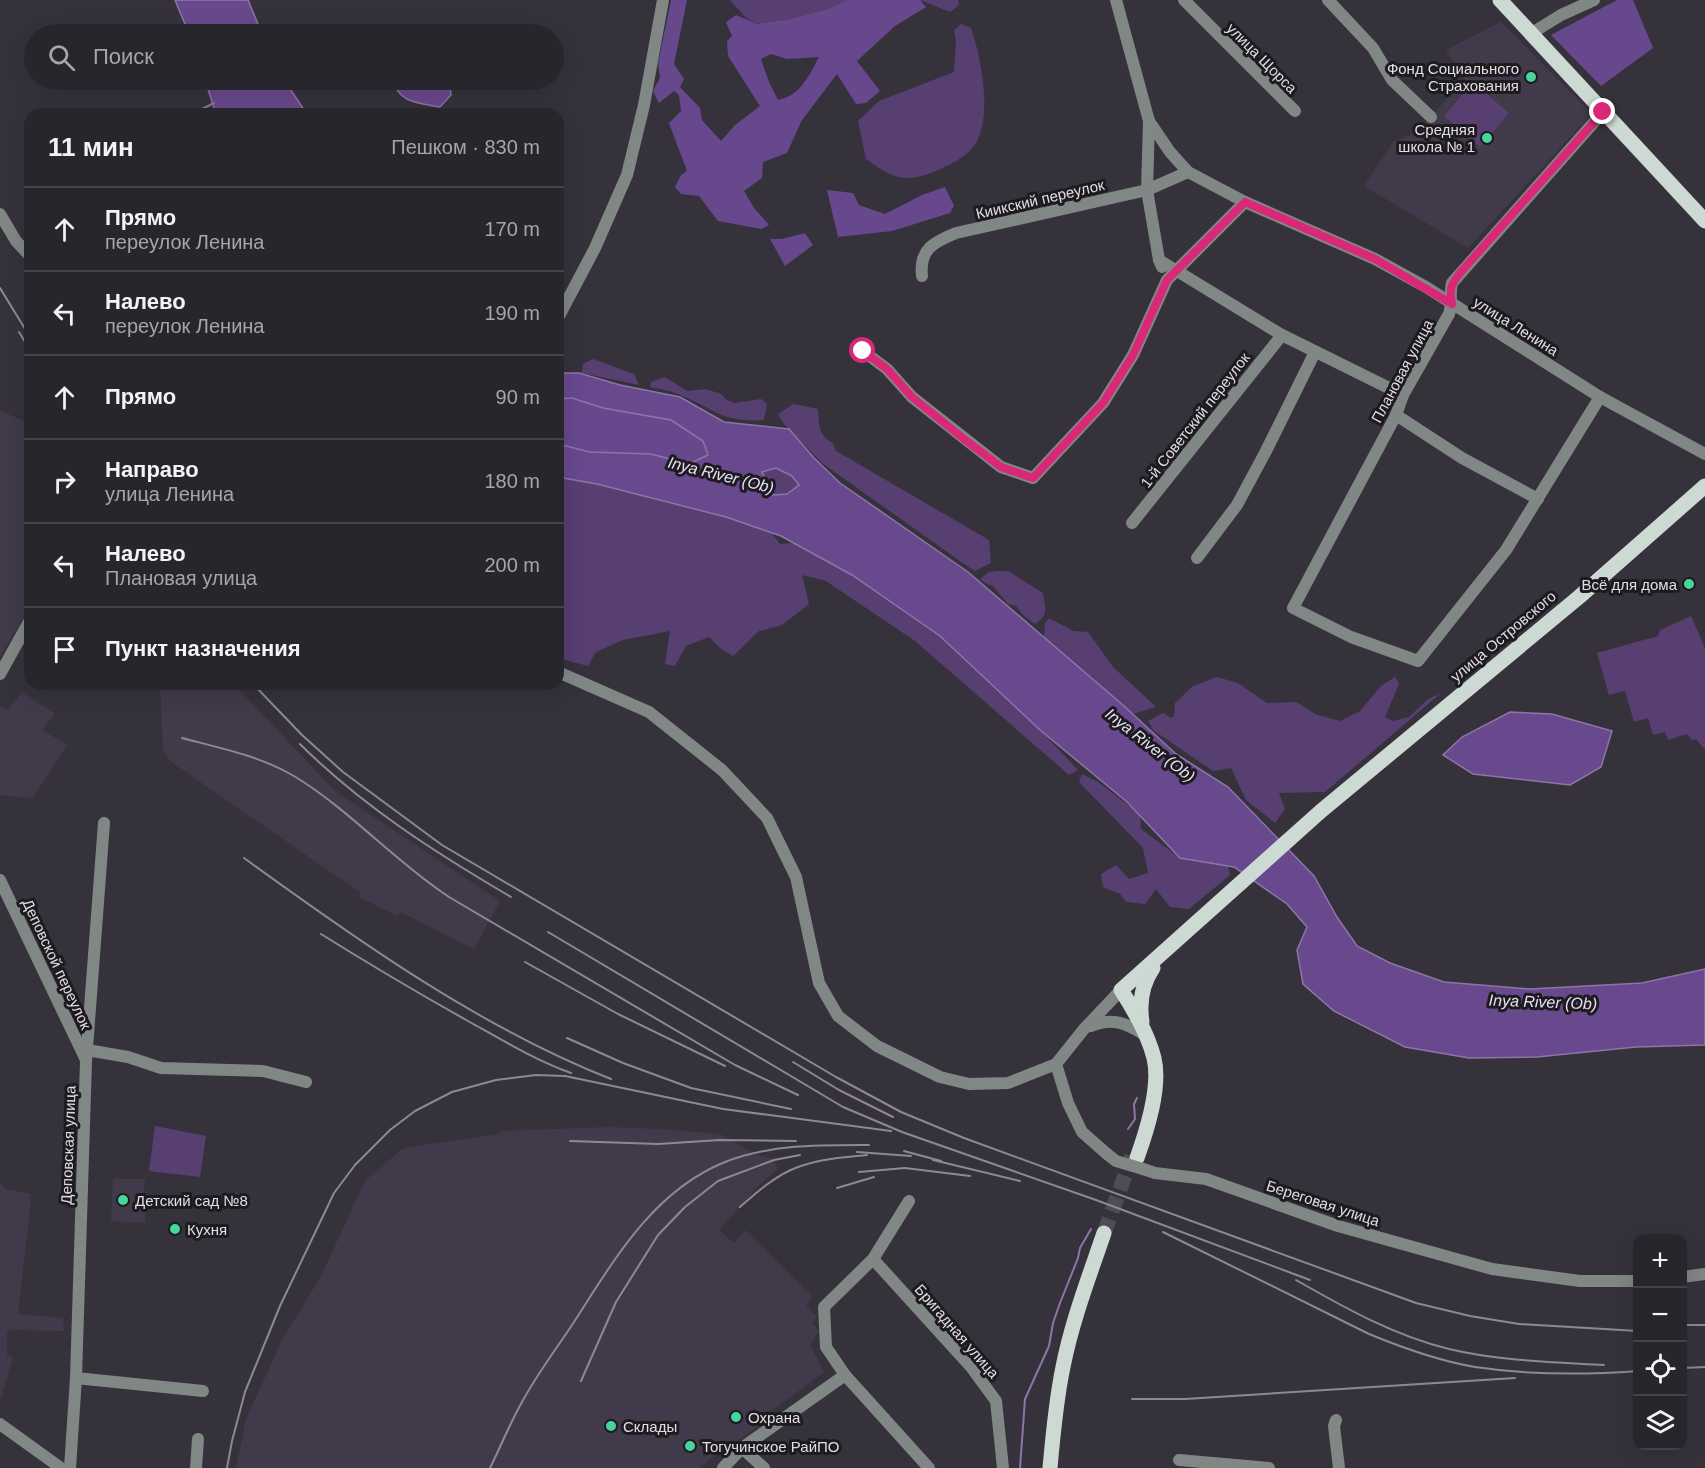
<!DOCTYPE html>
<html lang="ru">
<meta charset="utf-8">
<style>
:root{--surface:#28262d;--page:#343239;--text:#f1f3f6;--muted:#a5a5aa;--line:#444349}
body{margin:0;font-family:Helvetica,sans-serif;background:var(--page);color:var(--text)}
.controls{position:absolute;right:18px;bottom:18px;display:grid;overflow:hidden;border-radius:12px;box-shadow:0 6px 24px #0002}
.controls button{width:54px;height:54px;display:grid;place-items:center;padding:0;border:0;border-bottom:2px solid var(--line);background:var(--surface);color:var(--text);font:30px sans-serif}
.stop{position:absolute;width:18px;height:18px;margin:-14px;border:4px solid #db2777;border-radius:50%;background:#fff}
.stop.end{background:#db2777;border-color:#fff;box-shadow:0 2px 6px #0008}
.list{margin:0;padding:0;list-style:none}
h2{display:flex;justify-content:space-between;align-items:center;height:78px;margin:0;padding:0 24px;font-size:26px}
h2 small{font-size:20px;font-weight:400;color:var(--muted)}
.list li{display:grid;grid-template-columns:39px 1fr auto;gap:18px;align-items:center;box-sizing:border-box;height:84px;padding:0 24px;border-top:2px solid var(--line)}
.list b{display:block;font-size:22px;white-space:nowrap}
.list p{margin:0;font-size:20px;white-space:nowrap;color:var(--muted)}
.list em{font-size:20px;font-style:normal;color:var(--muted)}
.icon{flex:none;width:33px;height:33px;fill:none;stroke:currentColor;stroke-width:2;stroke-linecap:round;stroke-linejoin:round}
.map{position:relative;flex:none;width:1705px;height:1468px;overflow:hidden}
.search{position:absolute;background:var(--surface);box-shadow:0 6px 24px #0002;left:24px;top:24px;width:540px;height:66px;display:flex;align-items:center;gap:15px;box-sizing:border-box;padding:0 21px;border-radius:33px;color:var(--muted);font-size:22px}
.panel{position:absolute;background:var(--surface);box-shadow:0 6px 24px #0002;left:24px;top:108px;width:540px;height:582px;border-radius:18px}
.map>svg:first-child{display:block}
.built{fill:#413a4a}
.green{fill:#573f72}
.forest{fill:#68488d;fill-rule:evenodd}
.water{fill:#69498e;stroke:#8d75a8;stroke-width:1.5;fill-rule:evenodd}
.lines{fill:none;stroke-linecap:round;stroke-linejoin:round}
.stream{stroke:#8d75a8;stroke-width:2}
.major-tunnel{stroke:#504c55;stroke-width:15;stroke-dasharray:15 8;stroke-linecap:butt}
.minor{stroke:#818784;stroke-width:12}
.major{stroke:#cdd9d3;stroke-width:15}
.rail{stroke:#8d8992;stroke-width:2}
.minor-bridge{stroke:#818784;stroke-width:12}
.route{stroke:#db2777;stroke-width:8}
.poi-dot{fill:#48d49d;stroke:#1d1b1f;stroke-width:2}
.labels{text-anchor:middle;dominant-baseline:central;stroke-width:6;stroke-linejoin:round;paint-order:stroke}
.street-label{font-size:15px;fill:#e0dde4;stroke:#1d1b1f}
.poi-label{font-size:15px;fill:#e0dde4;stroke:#1d1b1f;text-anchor:start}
.water-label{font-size:16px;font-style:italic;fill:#e8e0f4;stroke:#1d1b1f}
</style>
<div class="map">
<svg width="1705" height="1468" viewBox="0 0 1705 1468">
<rect width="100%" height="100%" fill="#36323c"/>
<g class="built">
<polygon points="1501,22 1592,114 1468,248 1364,186 1393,142 1416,133 1465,79 1446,50"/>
<polygon points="0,411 30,423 30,607 0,657"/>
<polygon points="160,684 234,684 335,791 500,901 474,949 401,912 397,916 359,897 361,893 170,761 163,749"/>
<polygon points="22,692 55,714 42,730 67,745 33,798 0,795 0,706 8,710"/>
<polygon points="609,1127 658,1129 720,1134 757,1155 773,1158 778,1169 761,1183 719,1230 734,1243 745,1230 813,1297 806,1305 817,1317 812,1323 819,1331 810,1345 824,1372 762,1418 763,1423 732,1445 727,1441 724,1447 700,1468 236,1468 246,1419 283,1338 320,1278 365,1181 401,1150 409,1147 500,1134 500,1131"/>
<polygon points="113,1179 145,1179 144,1194 135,1194 134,1205 146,1205 145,1223 111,1221"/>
<polygon points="0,1183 5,1189 30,1194 30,1209 18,1314 63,1318 64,1331 12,1330 7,1332 7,1355 13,1357 0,1401"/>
</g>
<g class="green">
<polygon points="730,0 847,0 831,8 790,19 757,24 746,18"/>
<polygon points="920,0 958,0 959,5 950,12"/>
<path d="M961 24 971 28C981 57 992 113 977 141 969 156 953 163 938 170 905 184 894 179 866 159L858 121 879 101 954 72 956 42 954 30Z"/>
<polygon points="1473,82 1509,113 1480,147 1444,116"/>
<polygon points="593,359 634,374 639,385 582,373 583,364"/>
<path d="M665 377 687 391 706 389 721 394 727 400 735 403 761 399 767 404 764 420C720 423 714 408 678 394 669 390 659 389 650 387L651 382Z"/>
<path d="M793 404 818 409C819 423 818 436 833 443L836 451 989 540 991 563 975 571 967 566 822 463 784 424 778 414Z"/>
<polygon points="776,468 792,476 799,485 787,494 772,495 762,472"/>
<polygon points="558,477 597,484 726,517 771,532 780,544 794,543 852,575 940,636 1040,730 1078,770 1069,775 915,641 826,581 802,575 809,604 782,625 759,631 733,656 721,649 709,637 686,646 675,666 665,664 670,631 623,640 596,652 588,666 558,658"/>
<path d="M997 571H1008L1043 593C1045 608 1050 614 1035 624L1024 616 1016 606 1008 604 993 586 985 583 980 579 989 572Z"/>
<polygon points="1691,616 1705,648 1705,750 1696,739 1692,740 1687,734 1668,740 1665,732 1653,735 1648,718 1634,722 1625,691 1609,695 1597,653 1658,636 1660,630"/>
<polygon points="1049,618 1073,631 1088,632 1113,667 1156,707 1133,714 1044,638 1045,624"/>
<polygon points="1217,677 1238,683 1267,703 1296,702 1315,714 1340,721 1360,711 1381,686 1395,677 1399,684 1385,717 1393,721 1409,717 1428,699 1441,693 1325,792 1279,793 1285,809 1275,823 1246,800 1231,768 1213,771 1153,730 1148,721 1163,713 1171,718 1174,716 1175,703 1193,686"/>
<polygon points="1082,774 1098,782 1140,814 1141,829 1180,858 1228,866 1230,875 1189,909 1170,907 1156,889 1145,904 1126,902 1120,894 1103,887 1101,874 1116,865 1129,879 1148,873 1143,848 1079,782"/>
<polygon points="155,1126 206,1136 200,1177 149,1171"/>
</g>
<g class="forest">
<path d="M671 0H687L674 64 684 79 680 87 700 108 702 120 721 141 735 125 760 106 728 56 727 41 732 36 726 22 736 15 757 24 790 19 831 8 847 0H920L926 7 895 26 857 61 880 91 866 103 856 104 837 74 802 120 787 153 763 162 762 178 744 191 754 208 769 225 761 229 718 221 699 196 681 194 675 187 681 175 687 171 669 123 681 111 679 95 674 91 659 103 653 91 660 78 658 64ZM771 54 787 59 819 57C809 76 800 96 778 100L769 82 761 59Z"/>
<polygon points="1617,0 1633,0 1653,48 1601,86 1551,35"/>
<polygon points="945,187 954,206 950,213 892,231 838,237 827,190 853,193 859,205 885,214 922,195"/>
<polygon points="805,233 813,245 785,266 770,239 782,239"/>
<polygon points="572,398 603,408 671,420 703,441 708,455 689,464 651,454 590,452 558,444 558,399"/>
</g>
<g class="water">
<polygon points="175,0 248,0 262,34 189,34"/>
<polygon points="205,80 284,80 307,114 216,114"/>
<path d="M394 80H449L451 95 440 107C420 103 397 103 394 80Z"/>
<path d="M558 373H579L620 385 680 397 724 422 789 429 814 458 840 483 968 572 1124 706 1176 754 1228 787 1314 876 1337 917 1357 946 1390 963 1444 982 1530 989 1642 983 1705 969V1045L1636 1047 1537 1057 1469 1058 1405 1047 1334 1011 1303 984 1297 950 1307 927 1287 904 1234 867 1180 858 1127 802 1040 730 940 636 852 575 781 536 726 517 597 484 558 477V444L590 452 651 454 689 464 708 455 703 441 671 420 603 408 572 398 558 399ZM776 468 792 476 799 485 787 494 773 495 762 472Z"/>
<polygon points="1510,712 1552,714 1612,731 1601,767 1570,785 1473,774 1443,755 1462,737"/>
</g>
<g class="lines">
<g class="stream">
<polyline points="192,114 214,103"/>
<polyline points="25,259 30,288"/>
<polyline points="26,295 30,293"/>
<polyline points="1128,1129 1135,1119 1134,1104 1137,1098"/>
<polyline points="1020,1468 1025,1399 1049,1346 1053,1323 1060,1303 1078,1258 1080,1248 1091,1229"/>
</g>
<polyline class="major-tunnel" points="1104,1233 1132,1156"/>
<g class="minor">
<polyline points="1116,0 1149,121 1170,152 1188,172 1245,202 1375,259 1426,287 1600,397 1705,454"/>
<polyline points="1184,0 1295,111"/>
<polyline points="1328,0 1373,48 1392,80 1431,117"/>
<polyline points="1532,33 1561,15 1594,0"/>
<polyline points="1149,121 1147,190 1159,260 1162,267"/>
<polyline points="0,214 16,241 30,256"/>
<polyline points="1159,260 1282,335 1403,395"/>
<path d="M922 276C919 249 934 242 956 233L1147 190 1188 172"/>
<polyline points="558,318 595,248 627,175 644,105 663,0"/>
<polyline points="863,351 887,369 912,397 1001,467 1033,478 1103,403 1133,355 1167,280 1245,202"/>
<path d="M1600 397 1506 550 1418 661 1351 637 1293 608 1396 415 1403 395 1449 314C1453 303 1449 294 1452 283L1603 112"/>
<polyline points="1396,415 1462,458 1538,499"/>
<polyline points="1132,523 1282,335"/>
<polyline points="1197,558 1237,505 1266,451 1315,352"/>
<polyline points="558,672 649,712 722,770 767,818 796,877 819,983 838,1016 877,1046 940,1077 969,1084 1008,1083 1056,1064 1084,1029 1121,990"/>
<polyline points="0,674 30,620"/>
<polyline points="0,880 86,1060"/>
<path d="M1091 1026C1112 1017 1126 1023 1145 1035"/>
<polyline points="87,1050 128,1057 161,1068 263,1071 306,1082"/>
<polyline points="1056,1064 1068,1103 1082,1132 1107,1154"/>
<polyline points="1143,1169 1155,1173 1206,1179 1338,1226 1492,1269 1580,1281 1638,1281"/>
<polyline points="909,1201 873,1259 824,1307 826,1347 845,1375 929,1468"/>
<polyline points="873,1259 971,1367 996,1401 1003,1468"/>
<polyline points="1682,1277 1705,1274"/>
<polyline points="76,1378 203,1391"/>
<polyline points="1336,1420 1334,1426 1339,1468"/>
<polyline points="0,1424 61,1468"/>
<polyline points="742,1448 764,1468"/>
<polyline points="1179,1460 1269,1468"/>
<polyline points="70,1468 76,1378 86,1061 104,823"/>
<polyline points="196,1468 198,1439"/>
<polyline points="723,1468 742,1448 845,1375"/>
</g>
<g class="major">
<polyline points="1500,0 1705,221"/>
<path d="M1142 1022C1139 1002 1142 984 1153 968"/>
<path d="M1137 1158C1147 1130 1161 1087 1154 1058 1148 1034 1134 1010 1121 990L1321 811 1579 597 1705 486"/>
<path d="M1050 1468C1053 1434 1056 1400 1063 1367 1072 1321 1089 1277 1104 1233"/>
</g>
<g class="rail">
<polyline points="0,288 30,337"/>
<polyline points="19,332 30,350"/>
<polyline points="253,684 302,735 343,772 442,845 836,1077 901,1112 964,1138 1416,1303 1470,1316 1519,1324 1638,1331"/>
<path d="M182 738C220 748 260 756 294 776 350 810 394 861 449 897L735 1065 798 1095"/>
<path d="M300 744C362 806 436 853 511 897"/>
<path d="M244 858C357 940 481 1028 611 1079"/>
<polyline points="548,932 843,1107 902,1132 1096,1200 1310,1280"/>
<path d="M321 934C369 964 418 993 468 1021 502 1040 535 1060 571 1073"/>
<polyline points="525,962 618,1014 725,1066"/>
<polyline points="567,1038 623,1063 691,1088 791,1109"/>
<polyline points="793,1062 839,1090 893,1117"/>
<polyline points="570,1141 658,1144 720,1140 796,1141"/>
<polyline points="904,1151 941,1161"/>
<polyline points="857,1152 911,1156"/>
<polyline points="933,1160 1020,1181"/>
<polyline points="859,1172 905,1168 970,1176"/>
<polyline points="837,1188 874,1177"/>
<path d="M740 1207C757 1192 776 1175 798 1167 819 1159 844 1157 867 1155"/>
<path d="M1163 1232 1369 1334C1403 1348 1439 1361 1475 1367 1529 1375 1584 1375 1638 1371"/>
<path d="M1296 1280C1345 1308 1395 1336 1449 1349 1499 1361 1553 1362 1604 1365"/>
<polyline points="1682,1325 1705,1325"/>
<polyline points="1682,1368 1705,1367"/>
<polyline points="581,1381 616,1302 658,1235 685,1207 718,1181 774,1160 800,1155"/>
<polyline points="1132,1399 1185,1399 1515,1378"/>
<polyline points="227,1468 232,1441 245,1392 280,1306 334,1193 355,1165 390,1130 415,1111 452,1092 496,1080 536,1075 565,1076 723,1109 891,1131"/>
<path d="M490 1468C501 1446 510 1423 522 1402 537 1374 557 1348 574 1322 614 1260 653 1191 725 1162 771 1144 821 1145 869 1145"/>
</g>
<polyline class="minor-bridge" points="1107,1154 1116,1161 1143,1169"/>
</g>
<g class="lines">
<path class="route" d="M863 351 887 369 912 397 964 439 1001 467 1033 478 1103 403 1133 355 1167 280 1245 202 1375 259 1452 304C1449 290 1451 284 1460 273L1603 112"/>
</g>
<g class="poi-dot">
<circle cx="1531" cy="77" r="6"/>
<circle cx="1487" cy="138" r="6"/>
<circle cx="1689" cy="584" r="6"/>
<circle cx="123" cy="1200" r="6"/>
<circle cx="175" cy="1229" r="6"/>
<circle cx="736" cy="1417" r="6"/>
<circle cx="611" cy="1426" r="6"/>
<circle cx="690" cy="1446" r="6"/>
</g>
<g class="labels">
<g class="street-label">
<text transform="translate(1262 58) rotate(45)">улица Щорса</text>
<text transform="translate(1040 199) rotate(-13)">Киикский переулок</text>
<text transform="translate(1516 326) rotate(32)">улица Ленина</text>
<text transform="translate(1402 371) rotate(-62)">Плановая улица</text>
<text transform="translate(1195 420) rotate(-52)">1-й Советский переулок</text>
<text transform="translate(1503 636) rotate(-40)">улица Островского</text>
<text transform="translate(57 964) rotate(65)">Деповской переулок</text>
<text transform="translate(68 1145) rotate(-88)">Деповская улица</text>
<text transform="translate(1323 1203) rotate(18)">Береговая улица</text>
<text transform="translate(957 1331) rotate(49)">Бригадная улица</text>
</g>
<g class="poi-label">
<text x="1519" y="68" text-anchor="end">Фонд Социального<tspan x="1519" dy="17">Страхования</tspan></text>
<text x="1475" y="129" text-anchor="end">Средняя<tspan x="1475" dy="17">школа № 1</tspan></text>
<text x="1677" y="584" text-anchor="end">Всё для дома</text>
<text x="135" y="1200">Детский сад №8</text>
<text x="187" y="1229">Кухня</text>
<text x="748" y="1417">Охрана</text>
<text x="623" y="1426">Склады</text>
<text x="702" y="1446">Тогучинское РайПО</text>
</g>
<g class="water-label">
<text transform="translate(721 475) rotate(14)">Inya River (Ob)</text>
<text transform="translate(1150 745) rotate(38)">Inya River (Ob)</text>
<text transform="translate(1543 1002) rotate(2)">Inya River (Ob)</text>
</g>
</g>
</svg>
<div class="controls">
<button>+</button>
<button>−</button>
<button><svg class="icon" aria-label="locate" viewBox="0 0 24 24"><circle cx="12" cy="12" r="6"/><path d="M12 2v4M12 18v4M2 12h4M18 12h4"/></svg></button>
<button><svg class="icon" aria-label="layers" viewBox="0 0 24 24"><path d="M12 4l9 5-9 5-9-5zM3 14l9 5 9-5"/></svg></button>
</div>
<div class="stop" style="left:863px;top:351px"></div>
<div class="stop end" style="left:1603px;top:112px"></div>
<div class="search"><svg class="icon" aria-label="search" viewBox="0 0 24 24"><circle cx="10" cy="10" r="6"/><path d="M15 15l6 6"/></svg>Поиск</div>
<section class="panel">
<h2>11 мин<small>Пешком · 830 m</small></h2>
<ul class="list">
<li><svg class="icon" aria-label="ahead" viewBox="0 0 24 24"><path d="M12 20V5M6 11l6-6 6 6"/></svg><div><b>Прямо</b><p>переулок Ленина</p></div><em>170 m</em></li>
<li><svg class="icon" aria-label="left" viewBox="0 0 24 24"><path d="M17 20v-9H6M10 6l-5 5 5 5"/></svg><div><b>Налево</b><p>переулок Ленина</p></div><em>190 m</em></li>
<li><svg class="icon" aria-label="ahead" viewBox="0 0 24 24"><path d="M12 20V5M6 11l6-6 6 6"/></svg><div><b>Прямо</b></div><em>90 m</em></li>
<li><svg class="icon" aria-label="right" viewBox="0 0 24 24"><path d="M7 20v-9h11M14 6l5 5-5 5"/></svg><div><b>Направо</b><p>улица Ленина</p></div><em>180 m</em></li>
<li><svg class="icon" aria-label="left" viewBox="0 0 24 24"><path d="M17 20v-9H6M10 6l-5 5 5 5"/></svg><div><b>Налево</b><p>Плановая улица</p></div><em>200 m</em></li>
<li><svg class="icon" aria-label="arrive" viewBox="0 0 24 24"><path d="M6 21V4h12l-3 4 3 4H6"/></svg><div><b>Пункт назначения</b></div></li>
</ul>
</section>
</div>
